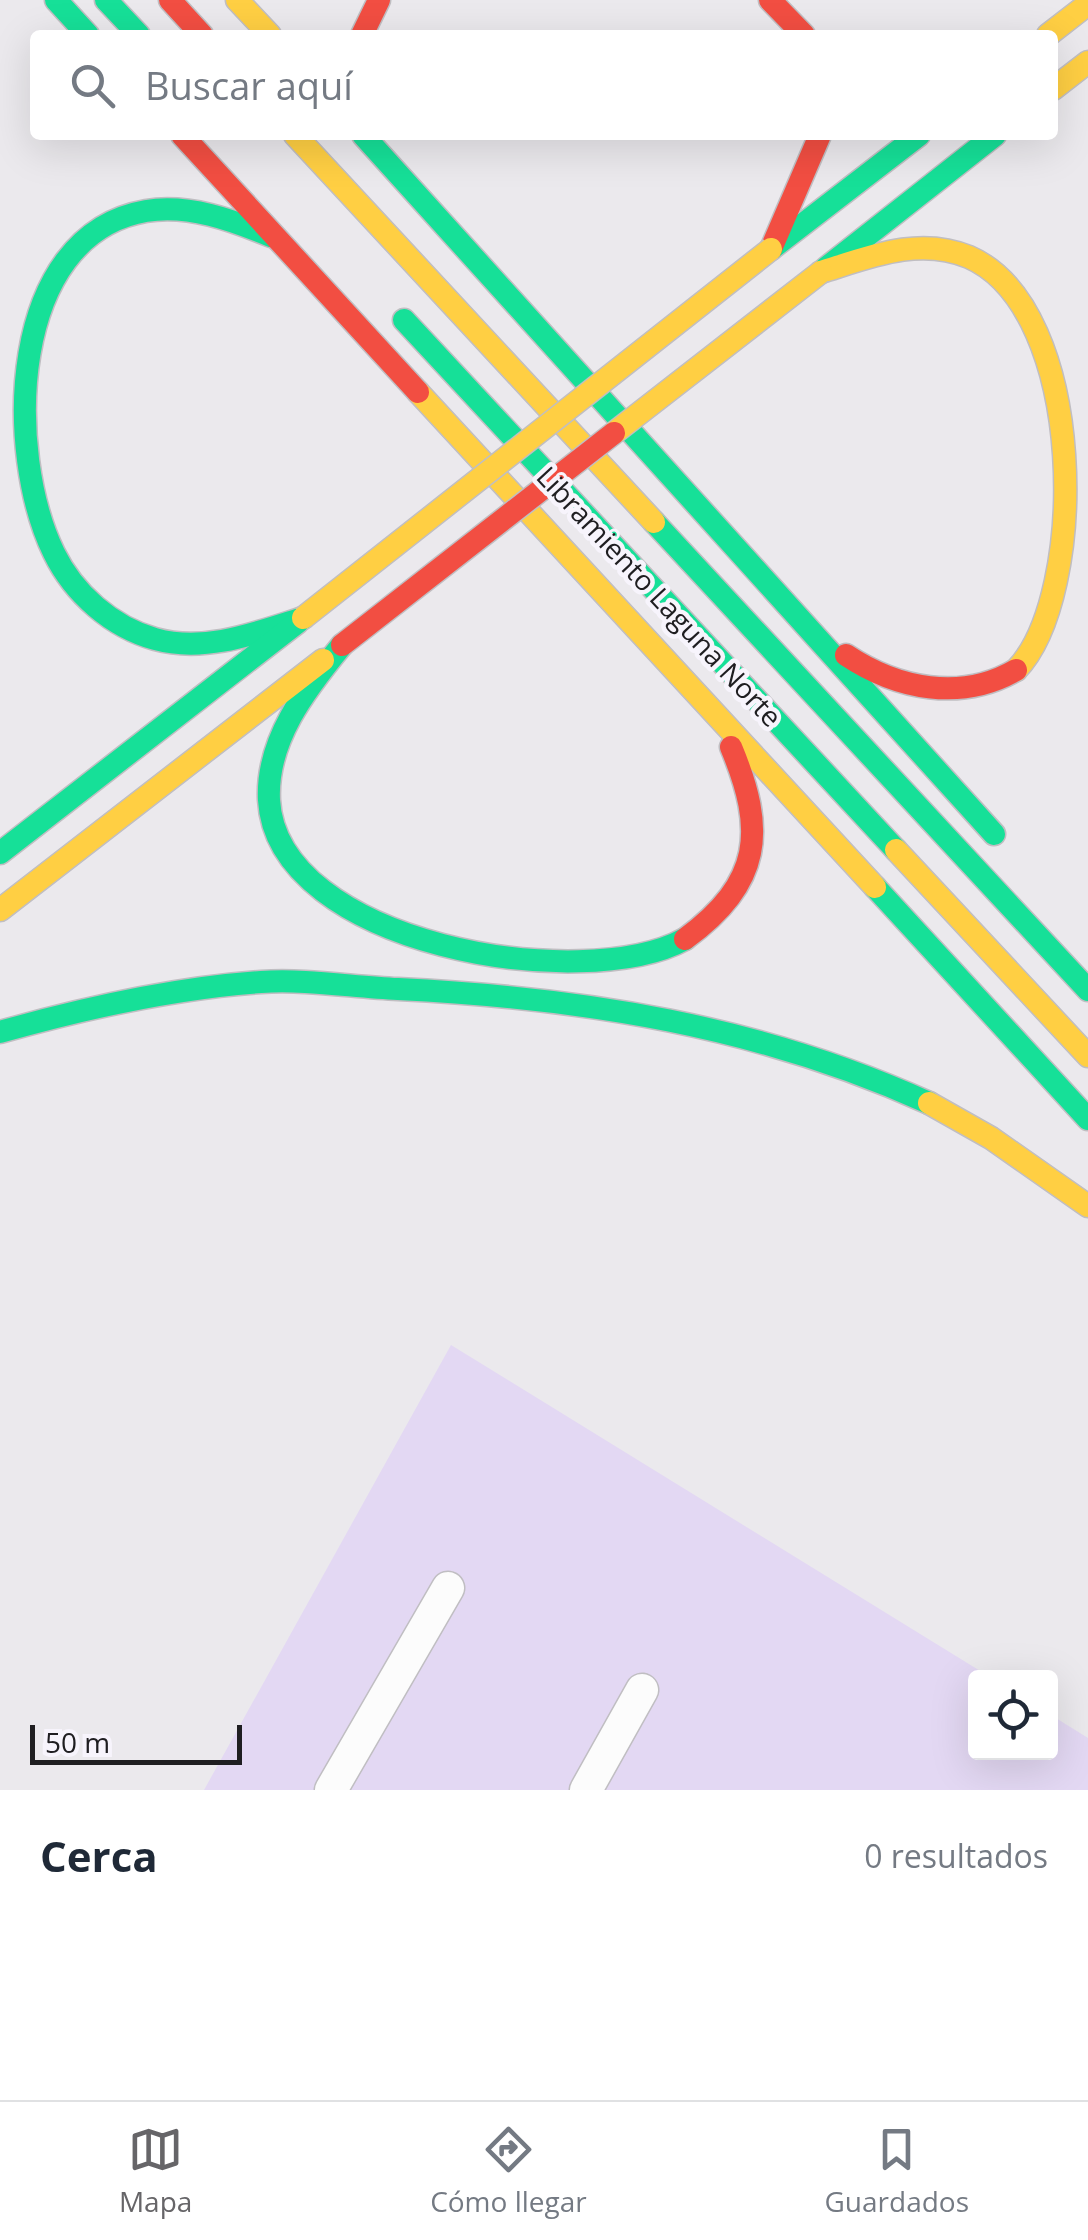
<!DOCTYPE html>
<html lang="es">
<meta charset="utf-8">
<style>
:root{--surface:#fff;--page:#f6f6f7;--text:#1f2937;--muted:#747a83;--line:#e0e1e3;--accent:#666568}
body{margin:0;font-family:"Open Sans",sans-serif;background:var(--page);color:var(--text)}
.controls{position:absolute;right:30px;bottom:30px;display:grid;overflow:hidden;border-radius:10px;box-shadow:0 10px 40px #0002}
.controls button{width:90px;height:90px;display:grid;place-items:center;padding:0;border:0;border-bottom:2px solid var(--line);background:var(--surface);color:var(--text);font:50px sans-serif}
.scale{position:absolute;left:30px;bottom:25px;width:212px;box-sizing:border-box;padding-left:10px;border:5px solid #1f1e21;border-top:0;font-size:28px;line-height:35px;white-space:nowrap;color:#1f1e21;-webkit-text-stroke:8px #f7f4fc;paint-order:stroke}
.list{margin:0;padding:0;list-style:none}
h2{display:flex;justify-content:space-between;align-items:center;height:130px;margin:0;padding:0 40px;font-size:42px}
h2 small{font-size:32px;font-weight:400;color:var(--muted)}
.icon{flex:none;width:55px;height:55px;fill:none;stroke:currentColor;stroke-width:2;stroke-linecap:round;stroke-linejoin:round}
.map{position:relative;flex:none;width:1088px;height:1790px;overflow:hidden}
.search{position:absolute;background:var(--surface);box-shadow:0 10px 40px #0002;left:30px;right:30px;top:30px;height:110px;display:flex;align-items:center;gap:25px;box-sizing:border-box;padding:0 35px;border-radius:10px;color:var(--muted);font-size:38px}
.sheet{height:310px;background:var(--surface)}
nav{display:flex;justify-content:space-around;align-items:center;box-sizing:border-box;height:140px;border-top:2px solid var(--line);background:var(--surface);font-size:28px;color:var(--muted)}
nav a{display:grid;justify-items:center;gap:5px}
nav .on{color:var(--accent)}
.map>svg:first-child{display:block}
.green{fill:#e3d8f3}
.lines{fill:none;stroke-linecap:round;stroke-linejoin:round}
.street-casing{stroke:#c0bec2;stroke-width:35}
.fast-casing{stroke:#c0bec2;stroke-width:25}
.slow-casing{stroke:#c0bec2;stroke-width:25}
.jam-casing{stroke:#c0bec2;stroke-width:25}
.street{stroke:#fcfcfc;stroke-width:32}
.fast{stroke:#16e098;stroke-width:22}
.slow{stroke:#ffcf43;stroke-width:22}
.jam{stroke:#f24e42;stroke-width:22}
.slow-bridge-casing{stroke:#c0bec2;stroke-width:25;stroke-linecap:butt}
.jam-bridge-casing{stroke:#c0bec2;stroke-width:25;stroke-linecap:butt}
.slow-bridge{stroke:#ffcf43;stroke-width:22}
.jam-bridge{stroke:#f24e42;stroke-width:22}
.labels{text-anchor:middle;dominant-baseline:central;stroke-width:9;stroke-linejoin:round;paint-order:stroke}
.street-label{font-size:28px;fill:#1f1e21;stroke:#f7f4fc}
</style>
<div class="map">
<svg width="1088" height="1790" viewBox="0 0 1088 1790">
<rect width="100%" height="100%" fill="#ebe9ed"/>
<polygon class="green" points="451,1345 990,1677 976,1678 976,1752 1050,1752 1051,1715 1088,1738 1088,1790 204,1790"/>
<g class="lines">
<defs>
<g id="street">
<polyline points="331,1790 448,1588"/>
<polyline points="586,1790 642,1690"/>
</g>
<g id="fast">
<polyline points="56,0 88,35"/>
<polyline points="106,0 139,35"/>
<polyline points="363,135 994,834"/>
<path d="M271 236C232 220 189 204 146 211 7 235 5 453 54 553 74 594 112 627 155 639 205 653 256 633 303 618"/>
<polyline points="771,249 919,135"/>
<polyline points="826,268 995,135"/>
<polyline points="404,320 896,850"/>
<polyline points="654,522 1088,990"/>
<path d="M342 645C306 689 266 740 269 800 277 945 583 995 685 939"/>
<polyline points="0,853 298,622"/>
<polyline points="875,887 1088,1119"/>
<path d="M0 1032C85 1008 173 988 261 982 307 979 352 987 398 989 583 998 759 1026 929 1103"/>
</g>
<g id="slow">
<polyline points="237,0 270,35"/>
<polyline points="1048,35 1088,4"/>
<polyline points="1053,89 1088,62"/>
<polyline points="295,135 654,522"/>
<path d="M821 272C869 257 919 236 969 257 1088 309 1088 596 1016 670"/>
<polyline points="418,392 875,887"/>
<polyline points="896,850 1088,1056"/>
<polyline points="0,910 323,660"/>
<polyline points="929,1103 991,1138 1088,1206"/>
</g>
<g id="jam">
<polyline points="170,0 202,35"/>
<polyline points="770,0 804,35"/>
<polyline points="362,35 379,0"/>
<polyline points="182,135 418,392"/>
<polyline points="771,249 820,135"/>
<path d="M846 655C897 689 961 702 1016 670"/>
<path d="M685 939C762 882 766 831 731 747"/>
</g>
</defs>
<use href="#street" class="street-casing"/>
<use href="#fast" class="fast-casing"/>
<use href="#slow" class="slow-casing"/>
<use href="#jam" class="jam-casing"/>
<use href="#street" class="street"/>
<use href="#fast" class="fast"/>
<use href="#slow" class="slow"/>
<use href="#jam" class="jam"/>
<defs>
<g id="slow-bridge">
<polyline points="614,433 821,272"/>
<polyline points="303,618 771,249"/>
</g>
<polyline id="jam-bridge" points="342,645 614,433"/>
</defs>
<use href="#slow-bridge" class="slow-bridge-casing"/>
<use href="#jam-bridge" class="jam-bridge-casing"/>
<use href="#slow-bridge" class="slow-bridge"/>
<use href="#jam-bridge" class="jam-bridge"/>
</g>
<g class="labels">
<g class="street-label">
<text transform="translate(660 596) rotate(47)">Libramiento Laguna Norte</text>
</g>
</g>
</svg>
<div class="controls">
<button><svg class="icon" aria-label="locate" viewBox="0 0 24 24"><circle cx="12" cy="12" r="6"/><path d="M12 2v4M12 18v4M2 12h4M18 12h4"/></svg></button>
</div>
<div class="scale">50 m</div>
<div class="search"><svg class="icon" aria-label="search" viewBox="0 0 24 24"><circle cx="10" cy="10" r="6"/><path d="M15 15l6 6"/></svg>Buscar aquí</div>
</div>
<section class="sheet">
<h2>Cerca<small>0 resultados</small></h2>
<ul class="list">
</ul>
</section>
<nav>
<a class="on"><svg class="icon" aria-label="map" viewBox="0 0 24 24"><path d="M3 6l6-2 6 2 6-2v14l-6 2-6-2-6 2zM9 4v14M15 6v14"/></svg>Mapa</a>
<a><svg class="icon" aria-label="directions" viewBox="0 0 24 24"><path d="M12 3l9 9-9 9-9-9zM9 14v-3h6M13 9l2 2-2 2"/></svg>Cómo llegar</a>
<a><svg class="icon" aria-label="saved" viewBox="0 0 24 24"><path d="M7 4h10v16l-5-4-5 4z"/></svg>Guardados</a>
</nav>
